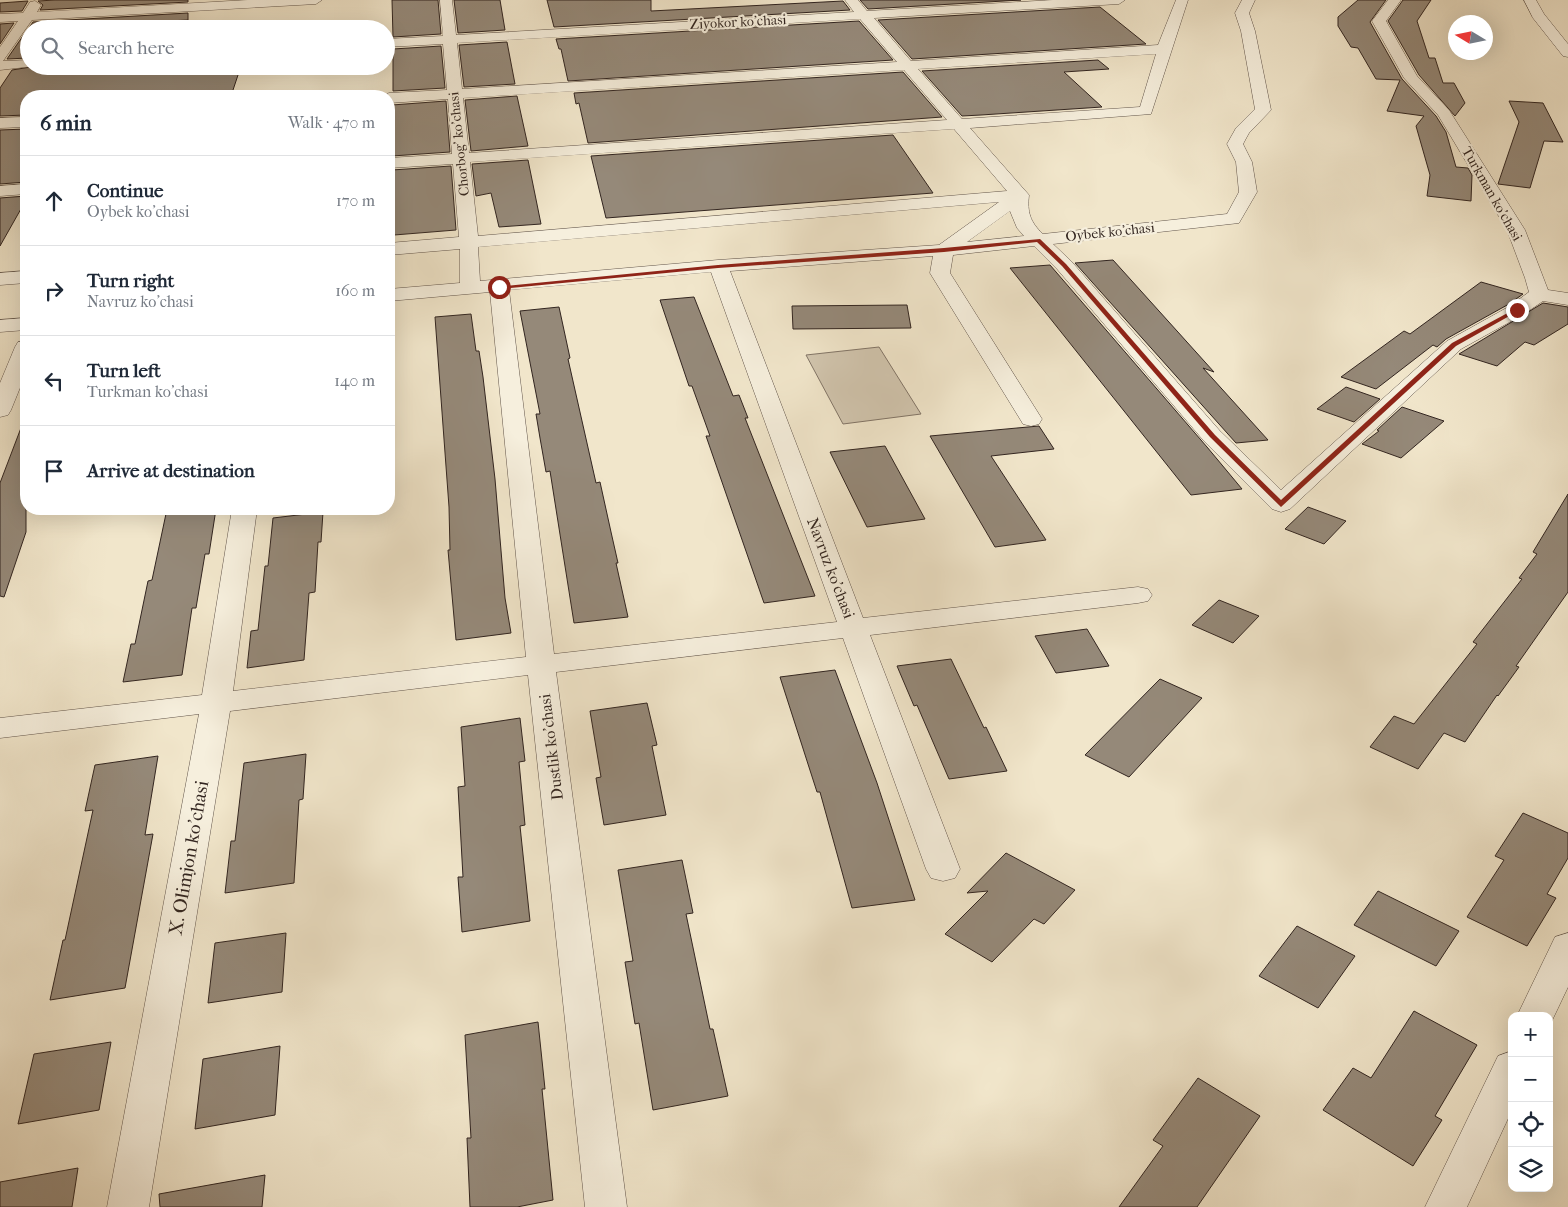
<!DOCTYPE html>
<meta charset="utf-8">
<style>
:root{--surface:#fff;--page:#f2f2f3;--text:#1f2937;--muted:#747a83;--line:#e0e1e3}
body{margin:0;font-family:"IM FELL French Canon",serif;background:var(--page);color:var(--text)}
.controls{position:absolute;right:15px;bottom:15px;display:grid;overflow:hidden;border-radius:10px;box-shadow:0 5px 20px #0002}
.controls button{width:45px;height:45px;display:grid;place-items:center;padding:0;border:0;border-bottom:1px solid var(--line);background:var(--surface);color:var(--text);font:25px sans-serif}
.compass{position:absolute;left:1448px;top:15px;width:45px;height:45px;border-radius:50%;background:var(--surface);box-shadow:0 5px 20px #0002;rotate:280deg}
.stop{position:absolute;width:15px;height:15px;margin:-11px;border:4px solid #8f2418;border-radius:50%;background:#fff}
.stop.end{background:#8f2418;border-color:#fff;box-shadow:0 1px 5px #0008}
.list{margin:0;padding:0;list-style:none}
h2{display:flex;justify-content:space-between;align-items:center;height:65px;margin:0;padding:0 20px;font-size:21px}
h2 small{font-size:16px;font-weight:400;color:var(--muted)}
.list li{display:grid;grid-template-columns:32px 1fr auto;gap:15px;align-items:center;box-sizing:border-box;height:90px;padding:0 20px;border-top:1px solid var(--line)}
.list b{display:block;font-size:19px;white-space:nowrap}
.list p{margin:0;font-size:16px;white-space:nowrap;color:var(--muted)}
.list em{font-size:16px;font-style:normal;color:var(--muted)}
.icon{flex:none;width:28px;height:28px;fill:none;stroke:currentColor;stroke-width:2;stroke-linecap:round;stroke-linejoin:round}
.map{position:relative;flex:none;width:1568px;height:1207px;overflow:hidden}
.search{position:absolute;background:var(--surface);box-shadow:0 5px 20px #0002;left:20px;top:20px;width:375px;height:55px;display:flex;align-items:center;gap:12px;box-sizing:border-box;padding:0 18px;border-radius:28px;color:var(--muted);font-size:19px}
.panel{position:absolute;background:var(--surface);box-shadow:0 5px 20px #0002;left:20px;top:90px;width:375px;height:425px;border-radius:20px}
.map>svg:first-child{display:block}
.green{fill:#d1c5ae;stroke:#827567}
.building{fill:#958979;stroke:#322520}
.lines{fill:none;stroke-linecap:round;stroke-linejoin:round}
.minor-casing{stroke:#62554b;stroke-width:1}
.minor{fill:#f6efdd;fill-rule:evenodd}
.route{fill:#8f2418}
.labels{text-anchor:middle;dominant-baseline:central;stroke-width:4.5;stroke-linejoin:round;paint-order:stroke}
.far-street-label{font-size:14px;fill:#322520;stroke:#f6efdd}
.street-label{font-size:16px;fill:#322520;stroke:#f6efdd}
.near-street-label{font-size:19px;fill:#322520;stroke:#f6efdd}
</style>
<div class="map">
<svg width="1568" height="1207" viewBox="0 0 1568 1207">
<rect width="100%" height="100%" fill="#f1e6cb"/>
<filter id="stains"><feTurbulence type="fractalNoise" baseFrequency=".004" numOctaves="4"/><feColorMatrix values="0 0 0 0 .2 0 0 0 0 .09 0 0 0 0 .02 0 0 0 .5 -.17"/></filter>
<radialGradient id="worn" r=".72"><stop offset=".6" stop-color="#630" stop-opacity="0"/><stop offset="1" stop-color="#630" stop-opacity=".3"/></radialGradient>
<polygon class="green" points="879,347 921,414 843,424 806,355"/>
<g class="building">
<polygon points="55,0 188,0 188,2 40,10 43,5 38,1"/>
<polygon points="392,0 438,0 441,34 393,37"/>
<polygon points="454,0 500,0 505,30 458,33"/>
<polygon points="547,0 651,0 651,11 843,1 850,10 554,27"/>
<polygon points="860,0 1021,0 868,9"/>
<polygon points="1358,0 1386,0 1370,22 1402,79 1436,116 1446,132 1456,167 1468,168 1472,175 1471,201 1427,196 1430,175 1416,126 1424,116 1387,111 1400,80 1376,79 1358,48 1351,47 1338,26 1338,17"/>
<polygon points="1403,0 1431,0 1417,21 1429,58 1435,58 1443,83 1454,83 1465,103 1455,116 1419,75 1388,21"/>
<polygon points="28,1 22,11 0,12 0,3"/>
<polygon points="1100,7 1146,44 912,59 878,20"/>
<polygon points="188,13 188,20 29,28 33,22"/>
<polygon points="859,21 893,60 568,81 561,49 559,49 556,39"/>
<polygon points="14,23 0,44 0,24"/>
<polygon points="27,30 28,58 7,59"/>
<polygon points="507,42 515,84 464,87 459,45"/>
<polygon points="441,46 445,88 393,91 393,49"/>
<polygon points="1098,60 1109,69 1064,72 1102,107 981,115 962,116 922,71"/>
<polygon points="37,66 241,66 231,96 26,96 26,115 0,116 0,88 12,70"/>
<polygon points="903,72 942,117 588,143 579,103 576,104 574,93"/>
<polygon points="517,96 528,146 471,151 465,100"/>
<polygon points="446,101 450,152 392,156 392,105"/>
<polygon points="1509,101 1543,103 1563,142 1544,141 1530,188 1498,184 1519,122"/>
<polygon points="26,129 26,182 0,184 0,130"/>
<polygon points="893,135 933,193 606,218 591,156"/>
<polygon points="528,160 541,224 499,227 491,193 476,196 472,164"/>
<polygon points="451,166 456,230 394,235 392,170"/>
<polygon points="26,196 26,200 0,246 0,198"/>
<polygon points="1113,260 1214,372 1203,368 1268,440 1236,443 1075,263"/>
<polygon points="1050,265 1207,447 1242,489 1191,495 1010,268"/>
<polygon points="1481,282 1523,294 1509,304 1446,339 1437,347 1433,345 1376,389 1341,377 1404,331 1410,334"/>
<polygon points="694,297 733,396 739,395 748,418 745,418 815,596 764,603 706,436 710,436 692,386 689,386 660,300"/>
<polygon points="1543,303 1568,307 1568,324 1534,345 1525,342 1497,366 1459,354"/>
<polygon points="907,305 911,328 793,329 792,306"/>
<polygon points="559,307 570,358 568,359 596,483 600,482 611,532 618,563 616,563 628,617 574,623 550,471 546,472 540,438 536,414 540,414 520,311"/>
<polygon points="471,314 476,351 479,351 483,377 495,479 505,598 511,633 456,640 448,550 450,550 449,507 435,317"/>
<polygon points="1346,387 1380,399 1354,422 1317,409"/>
<polygon points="1402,407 1444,421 1401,458 1362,444 1379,431 1377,430"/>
<polygon points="24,420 26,420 26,532 4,597 0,596 0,483"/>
<polygon points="1039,426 1054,449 991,456 1046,540 995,547 930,436"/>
<polygon points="885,446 925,519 867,527 830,452"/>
<polygon points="1568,494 1568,592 1516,666 1519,667 1498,696 1497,695 1465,742 1444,733 1418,769 1370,747 1394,716 1414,724 1477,644 1473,642 1522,579 1519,578 1537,554 1533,552"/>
<polygon points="1308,507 1346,521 1324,544 1285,529"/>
<polygon points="167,509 216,509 209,554 205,554 196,608 192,608 182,675 123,682 131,644 135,644 148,581 152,580"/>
<polygon points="323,512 321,542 318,542 315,592 309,593 304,660 247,668 251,631 258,630 265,566 268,566 273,518"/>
<polygon points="1219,600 1259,616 1233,643 1192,625"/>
<polygon points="1087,629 1109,666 1056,673 1035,636"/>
<polygon points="951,659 984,728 986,727 1007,771 949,779 917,705 914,706 897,666"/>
<polygon points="835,670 877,783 915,900 852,908 820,792 817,792 780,677"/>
<polygon points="1160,679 1202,698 1129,777 1085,755"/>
<polygon points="647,703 657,745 652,746 666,815 604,825 596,778 601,777 590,711"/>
<polygon points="520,718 525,761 519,762 525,825 520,826 530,921 462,932 458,877 463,877 458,787 465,786 461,727"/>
<polygon points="306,754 303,799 299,800 294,883 225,893 231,841 235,841 244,763"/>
<polygon points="158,756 145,835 153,834 125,988 50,1000 63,940 65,940 93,810 85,811 95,765"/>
<polygon points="1523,813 1568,833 1568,858 1547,894 1556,898 1527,946 1467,917 1504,860 1495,856"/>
<polygon points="1006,853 1075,890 1044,924 1034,919 992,962 945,934 988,891 967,893"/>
<polygon points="682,860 693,913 686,914 710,1029 713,1029 728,1096 653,1110 639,1023 635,1024 625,962 633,961 618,870"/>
<polygon points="1378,891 1459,931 1436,966 1354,925"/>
<polygon points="1297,926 1355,956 1318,1008 1259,976"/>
<polygon points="286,933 282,992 208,1003 215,943"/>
<polygon points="1414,1011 1477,1045 1435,1116 1442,1120 1413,1166 1323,1110 1353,1068 1371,1078"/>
<polygon points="538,1022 545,1089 542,1089 553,1200 517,1207 470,1207 467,1138 471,1138 465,1035"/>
<polygon points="111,1042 99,1110 18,1124 34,1054"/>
<polygon points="280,1046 275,1115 195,1129 203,1059"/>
<polygon points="1198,1078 1260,1116 1197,1207 1119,1207 1163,1146 1153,1140"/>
<polygon points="78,1168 72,1207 0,1207 0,1182"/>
<polygon points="265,1175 262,1207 160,1207 159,1194"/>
</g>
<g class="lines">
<defs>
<g id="minor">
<polygon points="248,0 322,0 316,4 32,20 3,61 29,60 29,66 35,66 0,70 0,47 18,21 0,22 0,14 23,13 30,2 35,1 41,5 37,12"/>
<path d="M440 0H452L456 35 854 12 845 0H858L867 11 1053 0H1125L1119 4 874 18 911 61 1158 45 1176 0H1188L1151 114 970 128 1029 195C1027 212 1030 222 1043 234L1227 214 1239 192 1236 162 1227 144 1236 128 1255 109 1241 31 1235 13 1242 0H1255L1249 13 1255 31 1271 110 1249 133 1243 144 1252 162 1257 192 1239 223 1053 244 1071 261 1220 431 1281 490 1447 341 1510 306 1529 292 1525 278 1507 230 1438 115 1404 78 1372 21 1388 0H1401L1386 21 1417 76 1449 110 1525 230 1548 290 1568 293V305L1543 301 1524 314 1461 349 1290 509 1281 512 1272 509 1204 441 1057 269 1034 246 953 255 950 273 1042 419 1039 424 1031 426 1023 424 1020 419 930 273 933 256 730 271 863 618 1138 587 1148 589 1152 595 1148 601 1138 603 870 635 960 869 955 878 943 881 931 878 926 869 843 638 556 672 627 1207H585L528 675 230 711 149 1207H107L199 714 0 738V718L202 695 232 509H257L233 691 526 657 490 292 389 301V289L460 283V249L389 255V243L459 237 453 164 389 168V158L452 154 448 99 389 103V96H383L389 93 447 90 443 44 386 47V39L443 36ZM860 19 897 62 462 89 457 43ZM1156 54 1140 107 962 119 918 69ZM904 70 947 120 469 153 463 98ZM954 129 1007 191 478 236 470 162ZM999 202 939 245 718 260 480 281 478 247ZM1010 211 1017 228 1024 236 967 242ZM711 272 837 622 554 654 509 290Z"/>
<polygon points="1524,0 1536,0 1544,14 1568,44 1568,57 1563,56 1533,18"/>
<polygon points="26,117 26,127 0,128 0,118"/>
<polygon points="26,184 26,194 0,196 0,186"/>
<polygon points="26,271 26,283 0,285 0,273"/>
<polygon points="26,318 26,330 0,332 0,320"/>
<polygon points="26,341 26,373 11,410 8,415 0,417 0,383 15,347 18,342"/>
<polygon points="1568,933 1568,987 1549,1027 1549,1016 1517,1016 1555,937"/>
<polygon points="1512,1051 1512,1110 1467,1207 1425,1207 1498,1056"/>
</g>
</defs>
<use href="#minor" class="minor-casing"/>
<use href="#minor" class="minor"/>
</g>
<polygon class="route" points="1040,239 1066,264 1215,435 1281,500 1452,343 1515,309 1520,310 1456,346 1281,507 1210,437 1062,266 1037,242 944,252 718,268 499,289 496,287 718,265 944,248"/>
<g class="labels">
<g class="far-street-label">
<text transform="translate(738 22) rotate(-3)">Ziyokor ko'chasi</text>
<text transform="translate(459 144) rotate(-96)">Chorbog' ko'chasi</text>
<text transform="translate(1492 194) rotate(60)">Turkman ko'chasi</text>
<text transform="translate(1110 232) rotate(-6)">Oybek ko'chasi</text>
</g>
<g class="street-label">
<text transform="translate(831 568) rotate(69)">Navruz ko'chasi</text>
<text transform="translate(551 747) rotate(-97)">Dustlik ko'chasi</text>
</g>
<g class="near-street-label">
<text transform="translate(189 858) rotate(-80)">X. Olimjon ko'chasi</text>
</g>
</g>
<rect width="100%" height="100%" filter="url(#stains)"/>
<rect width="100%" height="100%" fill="url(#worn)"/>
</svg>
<div class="controls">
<button>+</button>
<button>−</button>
<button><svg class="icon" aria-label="locate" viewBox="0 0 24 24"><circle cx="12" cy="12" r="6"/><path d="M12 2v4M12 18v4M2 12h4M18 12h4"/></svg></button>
<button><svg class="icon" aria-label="layers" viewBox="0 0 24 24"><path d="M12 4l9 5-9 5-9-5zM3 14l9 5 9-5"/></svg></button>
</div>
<svg class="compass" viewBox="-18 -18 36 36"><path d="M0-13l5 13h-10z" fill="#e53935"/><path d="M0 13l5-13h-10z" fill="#747a83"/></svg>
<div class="stop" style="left:499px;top:287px"></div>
<div class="stop end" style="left:1517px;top:310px"></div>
<div class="search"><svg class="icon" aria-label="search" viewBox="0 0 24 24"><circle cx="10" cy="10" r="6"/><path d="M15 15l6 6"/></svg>Search here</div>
<section class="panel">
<h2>6 min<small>Walk · 470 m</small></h2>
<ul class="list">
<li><svg class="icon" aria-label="ahead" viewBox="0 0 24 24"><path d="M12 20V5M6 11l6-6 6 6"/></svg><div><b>Continue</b><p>Oybek ko'chasi</p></div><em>170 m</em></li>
<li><svg class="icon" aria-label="right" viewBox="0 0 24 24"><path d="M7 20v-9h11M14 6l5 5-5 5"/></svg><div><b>Turn right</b><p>Navruz ko'chasi</p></div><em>160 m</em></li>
<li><svg class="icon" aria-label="left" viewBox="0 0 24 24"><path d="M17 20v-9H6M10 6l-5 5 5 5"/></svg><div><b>Turn left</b><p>Turkman ko'chasi</p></div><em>140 m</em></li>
<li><svg class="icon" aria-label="arrive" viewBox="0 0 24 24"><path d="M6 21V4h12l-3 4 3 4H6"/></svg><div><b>Arrive at destination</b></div></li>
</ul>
</section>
</div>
